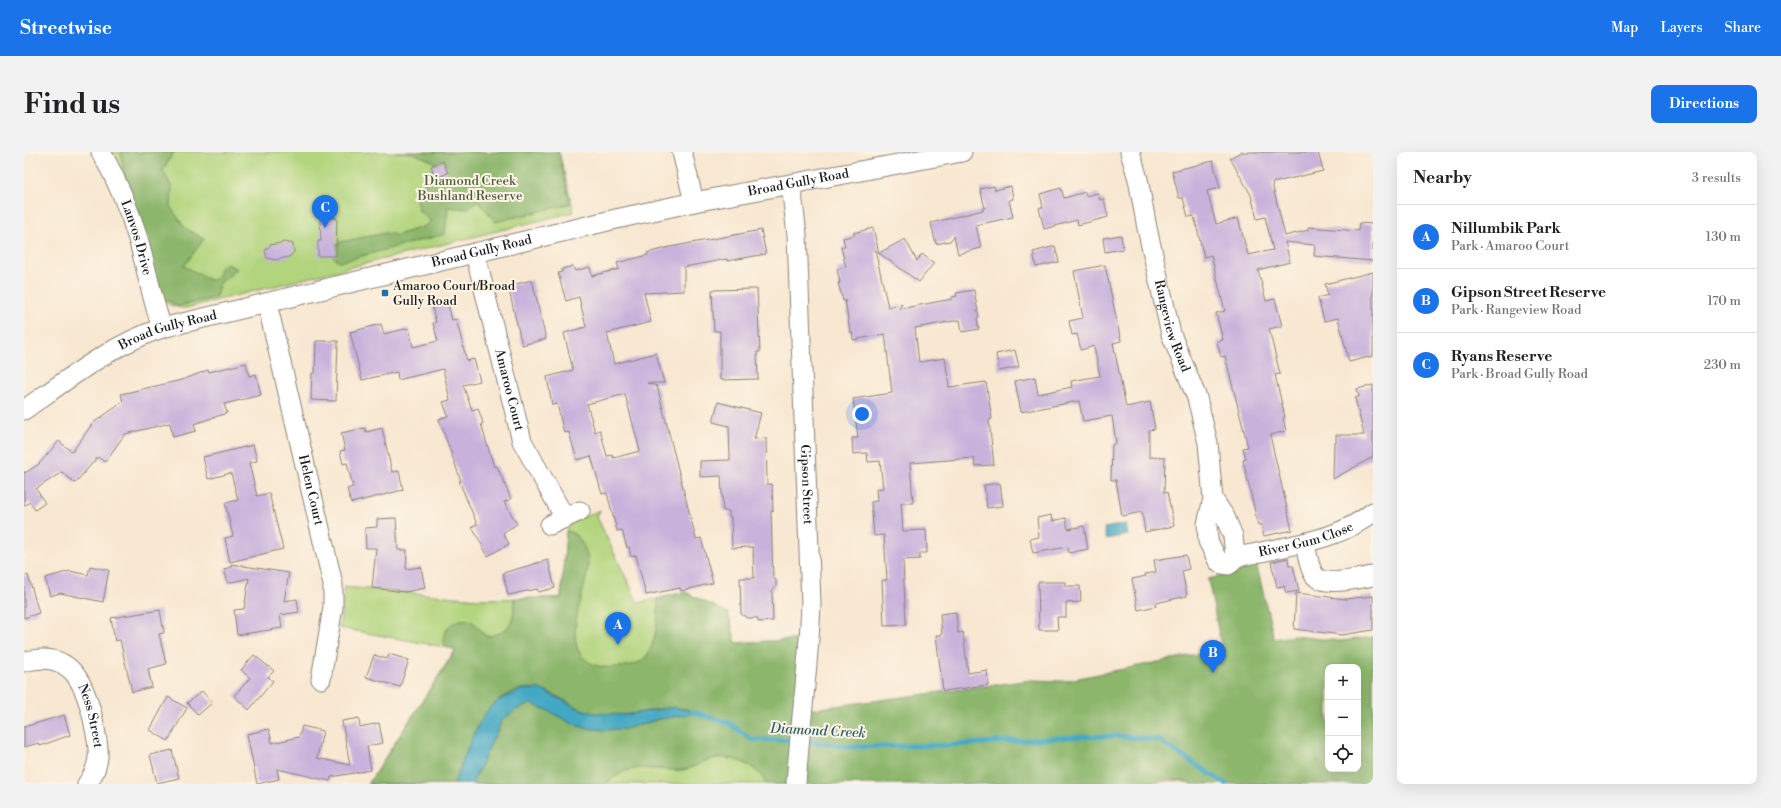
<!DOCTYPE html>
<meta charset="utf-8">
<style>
:root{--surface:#fff;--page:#f2f2f2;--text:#202124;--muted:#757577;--line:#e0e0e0;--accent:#1a73e8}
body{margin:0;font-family:"Libre Bodoni",serif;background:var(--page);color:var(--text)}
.controls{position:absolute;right:12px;bottom:12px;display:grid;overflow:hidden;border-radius:8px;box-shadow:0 4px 16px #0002}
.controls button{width:36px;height:36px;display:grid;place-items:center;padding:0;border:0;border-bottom:1px solid var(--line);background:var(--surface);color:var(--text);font:20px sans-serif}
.you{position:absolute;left:838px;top:262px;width:14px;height:14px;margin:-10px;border:3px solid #fff;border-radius:50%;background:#1a73e8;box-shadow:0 0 0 6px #1a73e833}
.badge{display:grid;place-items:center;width:26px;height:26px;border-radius:50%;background:var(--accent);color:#fff;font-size:13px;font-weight:700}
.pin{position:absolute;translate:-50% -33px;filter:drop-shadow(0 1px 2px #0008)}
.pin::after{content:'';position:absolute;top:21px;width:14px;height:12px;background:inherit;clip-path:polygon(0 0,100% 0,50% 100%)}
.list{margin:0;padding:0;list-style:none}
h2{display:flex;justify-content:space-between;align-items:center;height:52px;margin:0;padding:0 16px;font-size:17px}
h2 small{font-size:13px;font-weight:400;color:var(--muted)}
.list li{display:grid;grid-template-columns:26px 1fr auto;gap:12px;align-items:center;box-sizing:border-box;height:64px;padding:0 16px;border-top:1px solid var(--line)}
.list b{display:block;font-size:15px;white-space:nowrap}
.list p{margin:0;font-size:13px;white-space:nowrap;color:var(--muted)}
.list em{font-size:13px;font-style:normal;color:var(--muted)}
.icon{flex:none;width:22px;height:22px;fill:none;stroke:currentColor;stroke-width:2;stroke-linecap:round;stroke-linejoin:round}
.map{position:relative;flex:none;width:1349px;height:632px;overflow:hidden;border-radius:8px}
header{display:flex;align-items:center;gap:24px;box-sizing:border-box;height:56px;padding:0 20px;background:var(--accent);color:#fff}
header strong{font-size:19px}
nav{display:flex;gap:22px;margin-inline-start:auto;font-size:14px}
.intro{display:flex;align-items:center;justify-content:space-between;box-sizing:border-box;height:96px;padding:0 24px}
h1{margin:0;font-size:28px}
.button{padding:10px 18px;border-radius:8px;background:var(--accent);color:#fff;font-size:14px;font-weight:700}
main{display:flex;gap:24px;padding:0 24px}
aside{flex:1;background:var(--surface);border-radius:8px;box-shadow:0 4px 16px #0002}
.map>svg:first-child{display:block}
.green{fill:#b1d47c;stroke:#66784c}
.forest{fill:#8cb66c;stroke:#546944;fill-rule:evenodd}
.water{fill:#43a8c3;stroke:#306270}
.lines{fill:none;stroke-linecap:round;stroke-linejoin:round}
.stream{stroke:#43a8c3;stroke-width:5}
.building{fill:#c8b2dc;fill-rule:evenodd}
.minor-casing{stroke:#8a8276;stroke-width:21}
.minor{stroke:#fff;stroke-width:19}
.poi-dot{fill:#1f6fb2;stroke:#fcf5e5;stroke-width:1.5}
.labels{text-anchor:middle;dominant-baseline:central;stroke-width:4;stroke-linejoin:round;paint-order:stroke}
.park-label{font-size:13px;fill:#505c3e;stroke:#fcf5e5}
.street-label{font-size:13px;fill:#1c1c1c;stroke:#fcf5e5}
.poi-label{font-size:13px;fill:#1c1c1c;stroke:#fcf5e5;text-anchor:start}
.water-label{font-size:14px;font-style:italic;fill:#2e5b67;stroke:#fcf5e5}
</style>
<header>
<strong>Streetwise</strong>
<nav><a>Map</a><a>Layers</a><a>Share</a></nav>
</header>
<div class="intro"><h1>Find us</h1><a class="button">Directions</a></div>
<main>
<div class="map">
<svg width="1349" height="632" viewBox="0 0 1349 632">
<rect width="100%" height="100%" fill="#fcf5e5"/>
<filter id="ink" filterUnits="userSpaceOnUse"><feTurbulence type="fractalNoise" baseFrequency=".025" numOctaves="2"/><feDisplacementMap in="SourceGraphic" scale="8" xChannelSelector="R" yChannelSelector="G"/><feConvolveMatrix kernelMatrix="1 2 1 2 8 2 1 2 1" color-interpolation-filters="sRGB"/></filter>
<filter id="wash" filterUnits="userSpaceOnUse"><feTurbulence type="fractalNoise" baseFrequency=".012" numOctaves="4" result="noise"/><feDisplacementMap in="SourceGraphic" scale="16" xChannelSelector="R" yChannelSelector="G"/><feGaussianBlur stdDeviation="0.9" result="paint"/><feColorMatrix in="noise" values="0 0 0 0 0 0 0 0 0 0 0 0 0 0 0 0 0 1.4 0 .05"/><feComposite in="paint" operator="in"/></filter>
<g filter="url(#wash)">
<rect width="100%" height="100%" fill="#f8e7d1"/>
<g class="green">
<path d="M84 0H535L550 60 162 156C153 156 146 154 139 148Z"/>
<polygon points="576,358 573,365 614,451 661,440 704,461 712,491 778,487 766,632 344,632 432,497 315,476 319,451 320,435 455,447 537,446 543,372"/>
</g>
<g class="forest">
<polygon points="97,0 151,0 149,1 139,18 148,35 147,56 161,76 180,87 160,114 188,129 193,126 197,114 204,112 213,117 196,131 191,146 154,154 137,145 101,32"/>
<polygon points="372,0 535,0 546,52 471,70 464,60 453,48 444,57 424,55 421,82 315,110 305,100 316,90 361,81 372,83 399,75 407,69 395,59 393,46 411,10 388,1"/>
<path d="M542 379C549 380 553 384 557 389 561 396 564 404 564 412 563 442 530 501 574 514 585 517 603 515 614 511 633 502 634 465 634 447L661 440 704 461 712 491 778 487 766 632H742C735 613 706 602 687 607 676 610 669 617 658 618 628 620 608 607 582 632H448L478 568 492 558 507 552 523 558 547 571 561 576 617 573 635 567 675 561C643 548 617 565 584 563 574 562 564 560 555 556 542 550 530 541 516 538 465 525 444 597 430 632H344L432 498 421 495C420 490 419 484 421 480 426 470 441 463 450 471 455 474 456 479 460 483 465 485 468 484 473 482 490 476 490 462 490 446H537Z"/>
<path d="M1232 410 1250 487 1270 484 1317 489 1349 485V632H1168C1152 626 1137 629 1120 632H783L788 557 1007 528 1040 529 1198 497 1184 427 1209 422ZM1304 515H1334V617H1304Z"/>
</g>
<g class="water">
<polygon points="1102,372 1104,383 1082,387 1080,376"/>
<path d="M501 537H516L556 557 570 561 601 563 650 555 676 561 635 567 601 577 579 578 561 576 547 571 523 558 506 552 492 558 478 568 448 632H430C437 613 452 570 466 556 475 546 488 541 501 537Z"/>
</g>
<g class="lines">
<g class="stream">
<polyline points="669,560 705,571 728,588 771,588"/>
<polyline points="779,588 824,595 930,593 1047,585 1096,584 1134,588 1202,632"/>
</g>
</g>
<g id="blocks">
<g class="building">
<polygon points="1217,0 1294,0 1299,19 1248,31 1261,84 1284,78 1284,75 1334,79 1335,71 1349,72 1349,109 1290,104 1291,93 1261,90 1266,110 1234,118 1242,149 1251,147 1258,174 1245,177 1256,222 1251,223 1261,265 1259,266 1262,279 1246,283 1268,378 1240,384 1237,372 1234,373 1219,308 1222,307 1219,296 1224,295 1201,204 1197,205 1193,190 1199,188 1192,161 1201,159 1187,103 1180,105 1170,64 1164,65 1159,46 1155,46 1148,19 1189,9 1196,36 1183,39 1192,72 1214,66 1224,103 1249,98 1241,65 1233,67 1227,43 1206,6"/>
<polygon points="419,9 424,21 412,26 407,14"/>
<polygon points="970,34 971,38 987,34 989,47 985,48 989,65 952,73 957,96 934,102 930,84 926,89 912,92 907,71 959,58 958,56 961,56 956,37"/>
<polygon points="1037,36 1040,46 1061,40 1062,44 1074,41 1076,48 1080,47 1084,65 1054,73 1053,68 1020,77 1015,56 1019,55 1016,42"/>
<polygon points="296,66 313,66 312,104 294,104 294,89 297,89"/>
<polygon points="849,76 855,101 851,98 864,155 878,152 875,157 928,147 928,145 933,144 932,141 950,138 955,165 953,166 955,177 938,180 936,168 891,176 895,210 921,206 925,235 962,230 968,267 965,268 970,313 951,314 950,306 886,311 889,351 877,351 879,379 902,378 903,401 896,401 896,407 879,408 882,473 860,474 858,428 863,428 860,383 850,384 847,350 853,349 852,337 859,336 856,309 844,310 843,301 829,302 828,286 834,286 829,247 868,241 861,182 829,188 828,180 826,180 821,148 819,149 814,131 816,131 813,117 822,115 817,95 821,95 819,86 831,83 829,81"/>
<path d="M737 78 742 102 703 109V107L660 115V139L620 141 627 170 583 181 590 212 632 201 640 231H623L633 234 672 387 677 386 689 431 657 439 656 436 622 443 612 403 607 405 605 395 603 396 598 378 593 379 583 341 578 342 567 304 553 308 545 280 540 281 533 252 528 253 523 225 549 218 540 181 562 175 555 145 542 149 534 121 538 120V117L549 114 551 119 566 115 568 124 595 117 593 111 624 103 623 101 646 95ZM601 242 616 299 589 306V303L583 304 576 278 571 280 563 252Z"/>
<polygon points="1097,83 1099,97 1081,100 1079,86"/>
<polygon points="881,87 893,109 898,102 910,111 895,130 855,101"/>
<polygon points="261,90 269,92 270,100 265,105 251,108 243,106 241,99 246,93"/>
<polygon points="1031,94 1035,110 1012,115 1009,100"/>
<polygon points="1081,113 1097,189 1089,191 1102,255 1126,250 1131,277 1125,278 1125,305 1141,306 1140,341 1143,340 1150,374 1121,380 1118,360 1098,364 1092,328 1087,328 1088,293 1092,291 1088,264 1059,269 1055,249 997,260 991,229 1011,225 1014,242 1048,235 1047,229 1076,224 1070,194 1057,198 1053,182 1048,183 1045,169 1059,166 1050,119"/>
<polygon points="1349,120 1349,204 1325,210 1314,166 1300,169 1294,146 1304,143 1301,132"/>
<polygon points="508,128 522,187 498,193 484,134"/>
<polygon points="733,137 736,200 733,200 734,227 696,228 696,179 690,179 688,138"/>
<polygon points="424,152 428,168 432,167 443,209 450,207 456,229 439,233 448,258 454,256 459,271 457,272 470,315 473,314 487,347 480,350 493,372 479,381 485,392 464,404 448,375 453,372 435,329 437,329 415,267 424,264 419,250 426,248 419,217 374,228 373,220 338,228 326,180 357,172 360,182 385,176 389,195 414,189 409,171 412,170 408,156"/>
<polygon points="292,189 314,189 312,249 287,248 288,221 291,221"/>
<polygon points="991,198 995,215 975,219 972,202"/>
<polygon points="222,211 225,224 232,222 237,243 200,252 203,261 170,272 172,279 149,285 146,271 101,282 81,310 74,305 51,331 38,320 12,337 21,351 11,358 6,350 0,354 0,319 1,321 15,312 35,289 48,300 69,271 99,250 97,242 158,228 184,218 185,220"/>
<polygon points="1349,233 1349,305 1309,327 1310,291 1312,291 1312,283 1340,283 1331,246 1335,245 1333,237"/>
<polygon points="694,250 737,261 730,287 742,286 743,332 748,332 749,359 747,359 749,425 752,428 752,434 748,439 749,469 734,470 734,466 723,466 717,462 716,426 730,426 729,395 708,396 707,365 705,365 705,359 699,359 697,324 676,325 676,309 706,308 705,274 689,270"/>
<polygon points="341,276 342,280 358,276 368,320 375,319 379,338 327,351 323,337 329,335 323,311 319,312 316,299 321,298 317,281"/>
<polygon points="229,293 233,309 225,311 233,344 245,341 259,397 206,410 201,386 209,384 201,351 214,348 207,321 184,327 179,305"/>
<polygon points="976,331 979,354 963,356 960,333"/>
<polygon points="1027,363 1028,369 1042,366 1044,377 1060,374 1064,397 1045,401 1044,395 1009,401 1006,387 1015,385 1013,366"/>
<polygon points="372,366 374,398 383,398 382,417 397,415 401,436 381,440 348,436 352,396 342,396 341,376 353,375 353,367"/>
<polygon points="1162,403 1165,417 1158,419 1163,444 1132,451 1132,454 1114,458 1108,427 1122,424 1121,422 1132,420 1130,408"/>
<polygon points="1264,406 1265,414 1269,414 1275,439 1262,441 1260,434 1253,435 1247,410"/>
<polygon points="524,408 531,436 514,440 513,437 484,443 479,421"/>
<polygon points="207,412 265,421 260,449 273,447 275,460 256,463 258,476 213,483 210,458 220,457 225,426 204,431 200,417 208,415"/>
<polygon points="66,414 85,418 79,450 36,441 26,444 21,426 46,419 64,423"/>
<polygon points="4,423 15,461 0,466 0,424"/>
<polygon points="1014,430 1041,430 1041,434 1056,434 1057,450 1042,451 1042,465 1033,465 1034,478 1015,478"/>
<polygon points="1272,441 1322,447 1349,444 1349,478 1318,483 1270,477"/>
<polygon points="136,458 140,481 135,482 142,512 124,517 128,535 108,540 96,488 91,489 87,466"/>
<polygon points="932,460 934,481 939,480 944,521 963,518 964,533 919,539 912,483 918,483 916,462"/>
<polygon points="365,502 385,508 376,535 342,525 350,503 363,507"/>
<polygon points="230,503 250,519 244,525 249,529 225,558 210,544 226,526 217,518"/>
<polygon points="178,539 188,551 174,563 163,551"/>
<polygon points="144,545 163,556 144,589 126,578"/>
<polygon points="40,563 46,583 16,594 15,591 0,595 0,575"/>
<polygon points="335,566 336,575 355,571 359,591 343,594 347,618 307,625 306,629 253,617 255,627 233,632 223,582 245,577 248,591 275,585 278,574 299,579 293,606 326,613 318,569"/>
<polygon points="148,598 155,626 133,631 126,603"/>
</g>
</g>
</g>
<g filter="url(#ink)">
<use href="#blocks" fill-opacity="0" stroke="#8a8276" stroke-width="1"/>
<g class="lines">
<defs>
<g id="minor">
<path id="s1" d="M77 0C93 28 106 59 115 90 123 119 128 147 138 176"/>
<polyline points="658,0 670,50"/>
<path id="s2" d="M1106 0 1114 27 1123 76 1147 182 1173 246 1184 291 1189 347 1183 372 1184 389 1194 409 1198 412 1204 413 1207 411 1211 405 1209 384 1201 365 1189 347"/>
<path id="s3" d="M767 33 773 83 787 451C785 512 776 572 772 632"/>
<path id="s4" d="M451 101 498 289 541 366"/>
<path id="s5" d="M243 151 309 432V455L297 527"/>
<path id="s6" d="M0 258C44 227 87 193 138 176L592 67 670 50 938 0"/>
<polyline points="526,373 556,359"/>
<path d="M1281 391C1283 400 1284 412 1289 421 1297 437 1335 426 1349 424"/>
<path id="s7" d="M1211 405C1226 403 1241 399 1256 396 1290 389 1322 382 1349 360"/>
<path id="s8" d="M0 510C46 497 60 529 69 567 74 593 80 609 63 632"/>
</g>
</defs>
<use href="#minor" class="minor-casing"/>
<use href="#minor" class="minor"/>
</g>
</g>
<rect class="poi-dot" x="357" y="137" width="8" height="8" rx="2"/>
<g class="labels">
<g class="park-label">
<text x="446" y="29">Diamond Creek<tspan x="446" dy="15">Bushland Reserve</tspan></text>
</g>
<g class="street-label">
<text stroke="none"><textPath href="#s6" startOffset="814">Broad Gully Road</textPath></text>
<text stroke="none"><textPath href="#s1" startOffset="93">Lanvos Drive</textPath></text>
<text stroke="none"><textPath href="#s6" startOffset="490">Broad Gully Road</textPath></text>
<text stroke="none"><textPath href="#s2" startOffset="179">Rangeview Road</textPath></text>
<text stroke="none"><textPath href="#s6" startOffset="166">Broad Gully Road</textPath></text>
<text stroke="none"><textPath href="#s4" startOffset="141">Amaroo Court</textPath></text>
<text stroke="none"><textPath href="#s3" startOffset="300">Gipson Street</textPath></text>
<text stroke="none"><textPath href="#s5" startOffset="192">Helen Court</textPath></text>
<text stroke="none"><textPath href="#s7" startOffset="73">River Gum Close</textPath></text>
<text stroke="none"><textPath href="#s8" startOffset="101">Ness Street</textPath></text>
</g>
<g class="poi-label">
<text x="369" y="134">Amaroo Court/Broad<tspan x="369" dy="15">Gully Road</tspan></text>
</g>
<g class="water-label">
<text transform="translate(794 579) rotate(3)">Diamond Creek</text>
</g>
</g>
</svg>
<div class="controls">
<button>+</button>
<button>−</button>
<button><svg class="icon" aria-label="locate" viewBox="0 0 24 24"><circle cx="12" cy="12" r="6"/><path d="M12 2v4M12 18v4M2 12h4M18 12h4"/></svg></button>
</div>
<div class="you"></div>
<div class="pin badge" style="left:594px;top:493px">A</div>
<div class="pin badge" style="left:1189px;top:521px">B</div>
<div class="pin badge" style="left:301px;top:76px">C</div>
</div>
<aside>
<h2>Nearby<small>3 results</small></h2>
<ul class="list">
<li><span class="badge">A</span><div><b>Nillumbik Park</b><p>Park · Amaroo Court</p></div><em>130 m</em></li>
<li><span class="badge">B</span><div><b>Gipson Street Reserve</b><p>Park · Rangeview Road</p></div><em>170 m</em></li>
<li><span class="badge">C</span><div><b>Ryans Reserve</b><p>Park · Broad Gully Road</p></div><em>230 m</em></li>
</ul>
</aside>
</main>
